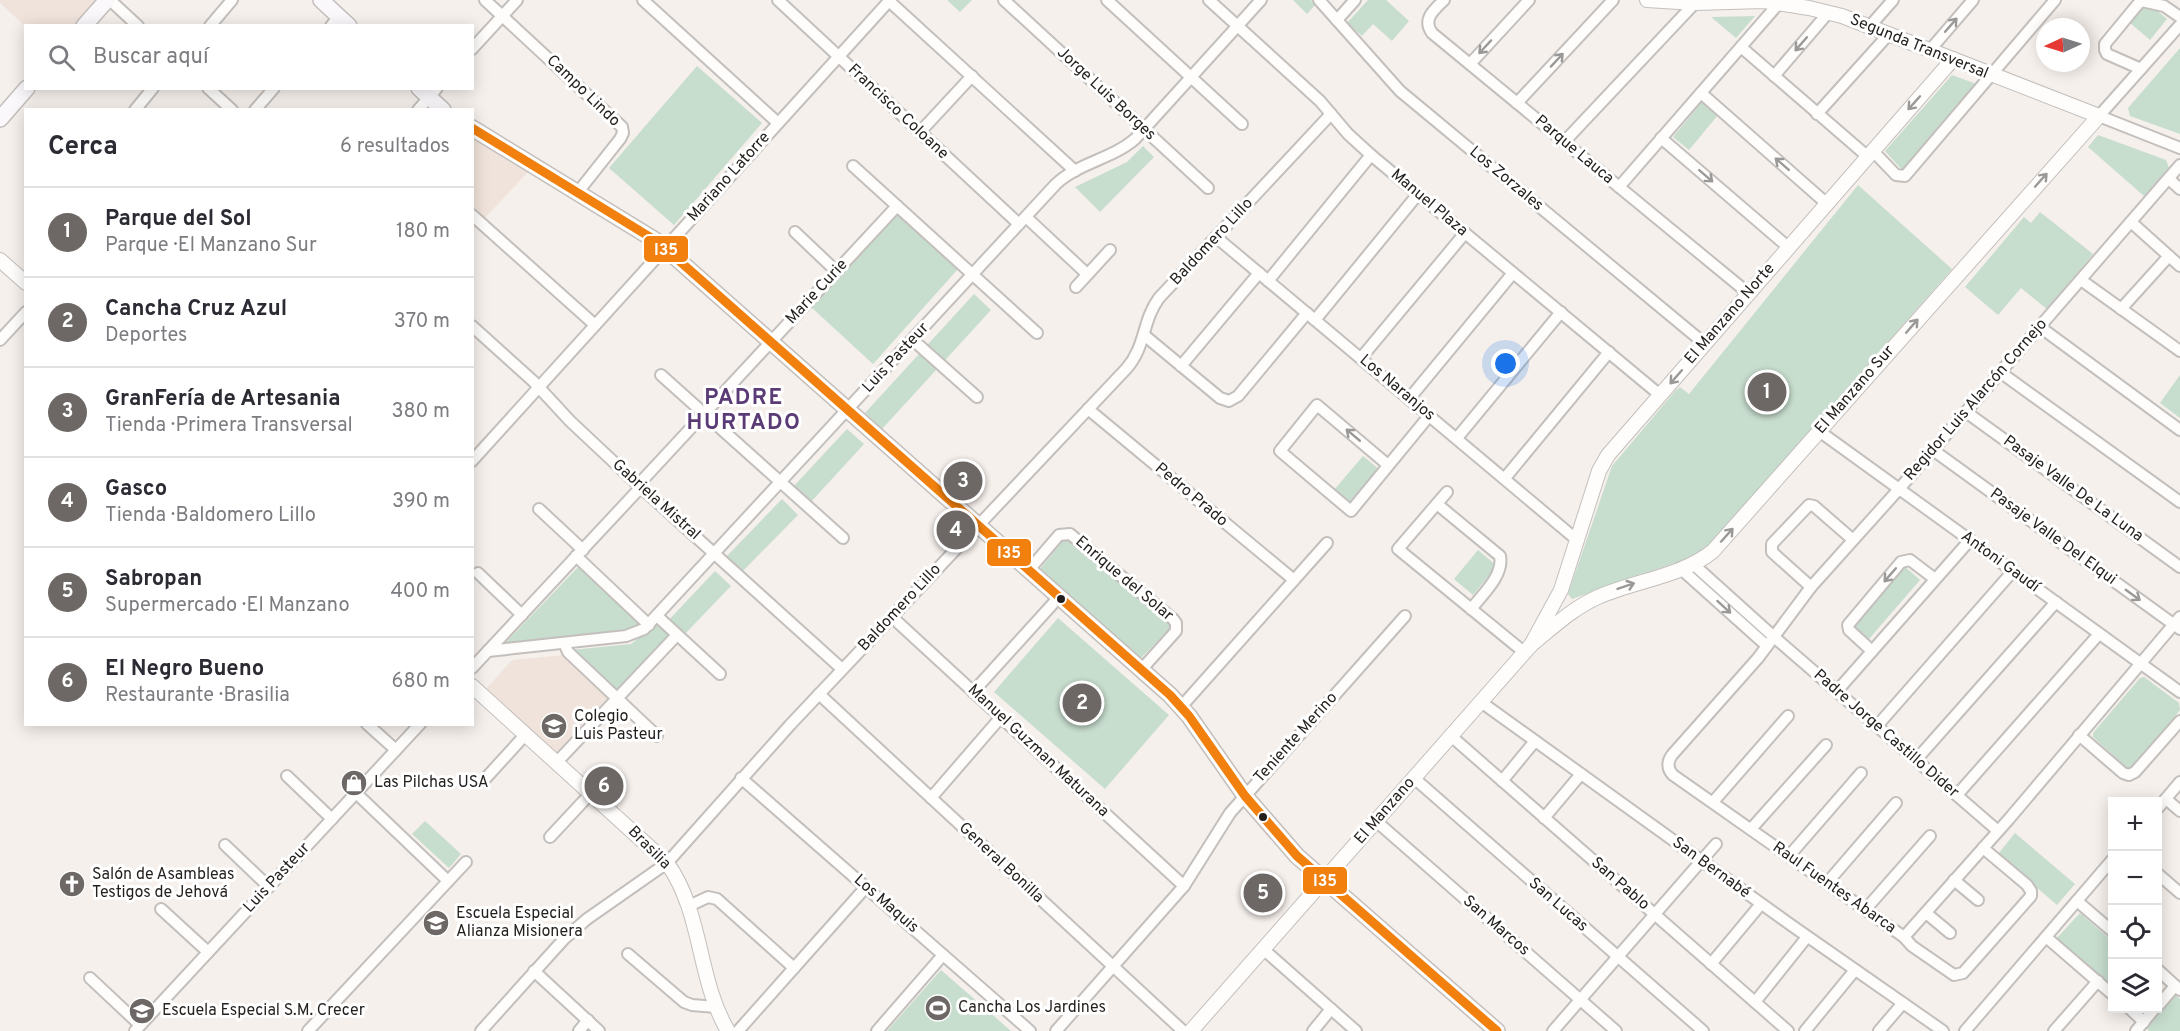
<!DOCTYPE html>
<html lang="es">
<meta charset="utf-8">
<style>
:root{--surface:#fff;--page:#f2f2f3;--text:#2b2b33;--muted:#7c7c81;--line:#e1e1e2;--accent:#6d6865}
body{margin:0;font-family:Overpass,sans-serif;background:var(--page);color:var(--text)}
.controls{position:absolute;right:18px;bottom:18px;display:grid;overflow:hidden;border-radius:0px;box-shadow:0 3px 15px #0003}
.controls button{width:54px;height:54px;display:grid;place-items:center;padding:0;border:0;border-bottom:2px solid var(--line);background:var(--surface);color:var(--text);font:30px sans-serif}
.compass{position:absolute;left:2036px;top:18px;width:54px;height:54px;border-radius:50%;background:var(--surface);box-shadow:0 3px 15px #0003;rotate:266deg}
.you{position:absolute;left:1506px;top:364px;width:21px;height:21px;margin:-15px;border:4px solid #fff;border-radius:50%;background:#1a73e8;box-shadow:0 0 0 9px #1a73e833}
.badge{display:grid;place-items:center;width:39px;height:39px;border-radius:50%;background:var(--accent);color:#fff;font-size:20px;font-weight:700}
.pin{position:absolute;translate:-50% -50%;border:3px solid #fff;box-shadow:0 2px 6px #0006}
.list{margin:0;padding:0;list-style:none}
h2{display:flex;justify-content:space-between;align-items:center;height:78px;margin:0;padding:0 24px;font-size:26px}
h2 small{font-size:20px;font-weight:400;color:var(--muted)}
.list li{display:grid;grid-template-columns:39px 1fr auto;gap:18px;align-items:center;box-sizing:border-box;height:90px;padding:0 24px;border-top:2px solid var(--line)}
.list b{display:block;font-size:22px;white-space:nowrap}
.list p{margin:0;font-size:20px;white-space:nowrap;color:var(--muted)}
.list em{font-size:20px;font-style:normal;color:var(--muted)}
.icon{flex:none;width:33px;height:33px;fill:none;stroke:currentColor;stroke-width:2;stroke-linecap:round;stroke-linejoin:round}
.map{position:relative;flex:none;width:2180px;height:1031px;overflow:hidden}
.search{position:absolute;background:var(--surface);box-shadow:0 3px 15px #0003;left:24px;top:24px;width:450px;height:66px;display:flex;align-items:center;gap:15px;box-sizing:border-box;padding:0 21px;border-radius:0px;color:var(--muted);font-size:22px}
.panel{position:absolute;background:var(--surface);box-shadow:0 3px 15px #0003;left:24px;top:108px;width:450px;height:618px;border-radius:0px}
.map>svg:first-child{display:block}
.built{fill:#f0e3db}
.green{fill:#c7ddce}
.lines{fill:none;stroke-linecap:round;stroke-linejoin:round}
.minor-casing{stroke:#c3bfbc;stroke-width:14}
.tertiary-casing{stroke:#c3bfbc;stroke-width:16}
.secondary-casing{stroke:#c3bfbc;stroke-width:18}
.minor{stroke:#fefdfc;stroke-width:10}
.tertiary{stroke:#fefdfc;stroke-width:14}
.secondary{stroke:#faf8fa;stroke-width:15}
.bus-1-casing{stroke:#fff;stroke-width:14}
.bus-1{stroke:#f1800e;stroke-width:9}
.oneway{stroke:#9b9998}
.bus-dot{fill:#231f1d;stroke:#fff;stroke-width:2}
.labels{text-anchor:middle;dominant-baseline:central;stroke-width:6;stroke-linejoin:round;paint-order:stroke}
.street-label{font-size:16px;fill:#231f1d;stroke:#fff}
.poi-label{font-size:16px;fill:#231f1d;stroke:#fff;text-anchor:start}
.district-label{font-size:22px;font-weight:bold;letter-spacing:1.5px;fill:#5a3b75;stroke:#fff}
.line-badge{stroke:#fff;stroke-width:2}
.badge-label{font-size:16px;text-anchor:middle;font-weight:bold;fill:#fff}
</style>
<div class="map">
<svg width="2180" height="1031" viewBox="0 0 2180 1031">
<rect width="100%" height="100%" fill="#f6f0ec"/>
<g class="built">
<polygon points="0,0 100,0 77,25 25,26 0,3"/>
<polygon points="472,137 529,171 483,220 473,210"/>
<polygon points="565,655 611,696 557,756 485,690 512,660"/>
</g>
<g class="green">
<polygon points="947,0 972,0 960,12"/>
<polygon points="1293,0 1311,0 1315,5 1307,14"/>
<polygon points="1368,0 1386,0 1409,21 1392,41 1373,24 1362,36 1347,23"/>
<polygon points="2148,6 2154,8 2167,19 2150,40 2129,22 2140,8"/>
<polygon points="1755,16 1736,38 1711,17"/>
<polygon points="2180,48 2180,134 2130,116 2128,108"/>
<polygon points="697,66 762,123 674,225 609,168"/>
<polygon points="1952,75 1979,85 1904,172 1885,151"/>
<polygon points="1702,102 1718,115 1689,150 1673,137"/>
<polygon points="2098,135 2166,160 2169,168 2144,196 2088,147"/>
<polygon points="1143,146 1154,157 1100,212 1075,187 1127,162"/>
<polygon points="1858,185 1952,269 1708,548 1695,556 1572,599 1568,594 1612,466 1676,390 1680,387 1689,394"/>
<polygon points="2040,212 2093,254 2047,309 2021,288 1998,315 1965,287 2024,217 2031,223"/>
<polygon points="897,213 958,269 873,364 811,307"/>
<polygon points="974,294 991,310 882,429 865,413"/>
<polygon points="2180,375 2180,418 2160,403"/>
<polygon points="847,429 864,444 810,503 793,487"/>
<polygon points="1363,456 1381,471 1352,505 1334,490"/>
<polygon points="782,499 798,515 741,573 725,558"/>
<polygon points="1064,539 1071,539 1168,621 1170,628 1141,658 1039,570"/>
<polygon points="1478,550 1497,566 1473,595 1454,579"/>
<polygon points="580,565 641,622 633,628 506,645 505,643"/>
<polygon points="1903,565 1920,580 1869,639 1852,624"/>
<polygon points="715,571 731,586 680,639 665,624"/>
<polygon points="1058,618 1169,715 1105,789 994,692"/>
<polygon points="659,622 672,634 617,692 571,650 631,644"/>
<polygon points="2144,677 2179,703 2180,710 2132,768 2127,768 2093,737 2093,733 2140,678"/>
<polygon points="425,821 461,854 449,868 412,834"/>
<polygon points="2015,833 2075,884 2057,905 1998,854"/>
<polygon points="2080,913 2112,941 2112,989 2056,939"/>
<polygon points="941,970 1011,1031 887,1031"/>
<polygon points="2173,993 2180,999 2180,1031 2149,1031 2144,1026"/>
</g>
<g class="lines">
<defs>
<g id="minor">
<polyline points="110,0 138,26"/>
<polyline points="485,0 622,127 623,133 620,139 578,192"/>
<polyline points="643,0 778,123"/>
<polyline points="778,0 1019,224"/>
<polyline points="888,0 1075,171"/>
<polyline points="1004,0 1208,188"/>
<polyline points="1107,0 1242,124"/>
<polyline points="1209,0 1320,101 1348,134 1371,155 1660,395"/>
<polyline points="1319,0 1400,91 1705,344"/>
<path d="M1444 0C1434 10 1422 19 1432 33L1748 293"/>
<polyline points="1337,20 1355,0"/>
<polyline points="2180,25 2099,116 2180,148"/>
<polyline points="210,26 232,0"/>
<polyline points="331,26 339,16"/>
<polyline points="1870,26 1893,0"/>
<polyline points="1741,47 1867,156"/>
<polyline points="472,49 517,0"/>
<polyline points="1930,50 1973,0"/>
<polyline points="1470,64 1529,0"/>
<polyline points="2141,69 2107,54 2105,50 2105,44 2138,4 2142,1 2164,6 2180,17"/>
<polyline points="1774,76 1828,13"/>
<polyline points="208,88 232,110"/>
<polyline points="1701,93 1826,203"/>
<polyline points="1517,103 1613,0"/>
<polyline points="135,110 153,88"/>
<polyline points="255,110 274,88"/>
<polyline points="418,110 437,88"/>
<polyline points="1817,114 1889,34"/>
<polyline points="920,132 972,76"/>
<polyline points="1661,138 1788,247"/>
<polyline points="1564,142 1695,3"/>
<polyline points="1872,150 1896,175 1905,176 2055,0"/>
<polyline points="853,166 1037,333"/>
<polyline points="2169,179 2180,189"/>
<polyline points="1619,187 1780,2"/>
<polyline points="472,215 595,325"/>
<polyline points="1026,217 1087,274"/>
<polyline points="2131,222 2180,266"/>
<polyline points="795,232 836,271"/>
<polyline points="1216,237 1577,540"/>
<polyline points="2081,280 2180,351"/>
<polyline points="1268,281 1371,155"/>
<polyline points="1076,287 1110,250"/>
<polyline points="2121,309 2169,256"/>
<polyline points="1315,320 1418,194"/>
<polyline points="472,326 533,381 570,421 635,482 842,669"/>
<polyline points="2040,327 2180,430"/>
<polyline points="1144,335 1220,398 1229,401 1238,396 1307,313"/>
<polyline points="0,340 26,312"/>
<polyline points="913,340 977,397"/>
<polyline points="1361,358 1465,233"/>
<polyline points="1181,366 1259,273"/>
<polyline points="2000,372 2180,502"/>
<polyline points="661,375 843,538"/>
<polyline points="1409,399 1513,273"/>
<polyline points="1088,409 1294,580"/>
<polyline points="1966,412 2180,567"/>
<polyline points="1819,431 2180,692"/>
<polyline points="1457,438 1561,312"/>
<polyline points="1933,450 2180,629"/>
<polyline points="472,461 890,0"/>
<polyline points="1388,465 1317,405 1280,451 1351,511 1429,416"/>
<polyline points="1505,478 1609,352"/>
<polyline points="638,485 897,206"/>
<polyline points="1447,492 1398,549 1525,653"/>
<path d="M1437 504 1500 556C1504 575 1483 594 1471 609"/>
<polyline points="539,509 583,550"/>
<polyline points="576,556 649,625"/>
<polyline points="1693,564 1774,637 1998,831"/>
<polyline points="1680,568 1767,646"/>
<polyline points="1029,570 1059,535 1070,534 1173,619 1176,623 1176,631 1141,670"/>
<polyline points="478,573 522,615"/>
<polyline points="1811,587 1772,552 1772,544 1809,505 1814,506 1852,539"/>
<polyline points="657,616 720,674"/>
<polyline points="892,617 1184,886"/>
<polyline points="564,643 568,652 657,736"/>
<path d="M488 651 626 636 644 629 1056 184C1078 163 1112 159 1135 139L1261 0"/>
<polyline points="1872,651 1849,630 1848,625 1901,562 1910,560 1935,579"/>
<polyline points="472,668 641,487"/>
<polyline points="1837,691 1970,540"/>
<polyline points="973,692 1059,597"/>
<polyline points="819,694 1183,1031"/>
<polyline points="1481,702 1791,925 1943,1031"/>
<polyline points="1181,707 1327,543"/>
<polyline points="367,724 396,750"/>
<polyline points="1877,726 2013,571"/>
<polyline points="2079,735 2123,773 2129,775 2135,772 2180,721"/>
<polyline points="1451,736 1788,1031"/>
<polyline points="1916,760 2056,602"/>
<polyline points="557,762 677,635"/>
<polyline points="287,776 332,819"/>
<polyline points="741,778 1030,1031"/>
<polyline points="1414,778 1703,1031"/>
<polyline points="485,779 526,734"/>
<polyline points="1502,781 1535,741"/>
<polyline points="356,793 448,881"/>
<polyline points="1957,795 2099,634"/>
<polyline points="931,798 1001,717"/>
<polyline points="2166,799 2180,811"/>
<polyline points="1713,802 1788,716"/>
<polyline points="2158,808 2180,782"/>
<polyline points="1544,818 1581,774"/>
<polyline points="1376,821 1616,1031"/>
<polyline points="1751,829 1826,745"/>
<polyline points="550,837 591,793"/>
<polyline points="225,845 269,887"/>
<path d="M1983 848 2027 885 2031 891V896L1963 973 1954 975 1912 946 1904 937 1673 775C1667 769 1667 762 1672 755L1758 658 1811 587 1899 489 2180 165"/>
<polyline points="1789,856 1861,773"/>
<polyline points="2158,874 2180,893"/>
<polyline points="1954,880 1978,900"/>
<polyline points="1827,883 1896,803"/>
<polyline points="2077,901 2112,931"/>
<polyline points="689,906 708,897 717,899 794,968"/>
<polyline points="161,909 208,952"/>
<polyline points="1865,910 1930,836"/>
<polyline points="1926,913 1950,933"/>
<polyline points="1904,937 2009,819 2180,617"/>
<polyline points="2046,937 2112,994"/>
<polyline points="1263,949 1356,1031"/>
<polyline points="628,954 684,1002 692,1005 716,1007"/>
<polyline points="1711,964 1761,904"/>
<polyline points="2158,970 2180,990"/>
<polyline points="534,971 599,1031"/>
<polyline points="90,978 140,1025"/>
<polyline points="1755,1002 1807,937"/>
<polyline points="2158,1006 2175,986"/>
<polyline points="2129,1008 2144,1022"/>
<polyline points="135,1031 420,724"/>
<polyline points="308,1031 466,862"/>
<path d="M481 1031 564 939 587 919 667 863 790 725 1126 369C1146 347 1142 321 1159 298L1331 114"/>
<polyline points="579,1031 588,1020"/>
<polyline points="738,1031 866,887"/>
<polyline points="877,1031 943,955"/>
<polyline points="1056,1031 1184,886 1230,813 1405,616"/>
<polyline points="1313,1031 1331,1009"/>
<polyline points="1553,1031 1716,844"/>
<polyline points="1805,1031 1855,970"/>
<polyline points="1879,1031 1903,1003"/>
<polyline points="1965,1031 2112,860"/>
<polyline points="2054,1031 2098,981"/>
<polyline points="2136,1031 2155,1008"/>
</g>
<g id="tertiary">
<polyline points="0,260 26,283"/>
<path d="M1531 645C1553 627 1573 608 1598 597 1634 581 1683 576 1713 551L2099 116 1842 16 1809 8 1764 1 1695 3 1647 0"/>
<path d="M472 686 667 863C703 913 697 979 728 1031"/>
<polyline points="1191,1031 1531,645 1561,590 1599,471 1608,455 1953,59"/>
</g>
<g id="secondary">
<polyline points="321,0 349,26"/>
<polyline points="84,26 107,0"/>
<polyline points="419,88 443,110"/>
<polyline points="0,119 27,88"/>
<polyline points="472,128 658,242 1170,695 1189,716 1245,796 1297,856 1497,1031"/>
</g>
</defs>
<use href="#minor" class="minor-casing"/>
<use href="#tertiary" class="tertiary-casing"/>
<use href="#secondary" class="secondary-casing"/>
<use href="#minor" class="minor"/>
<use href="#tertiary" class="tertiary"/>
<use href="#secondary" class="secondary"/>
<defs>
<polyline id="bus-1" points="472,128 658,242 1170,695 1189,716 1245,796 1297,856 1497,1031"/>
</defs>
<use href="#bus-1" class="bus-1-casing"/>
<use href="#bus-1" class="bus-1"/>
</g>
<defs><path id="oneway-shaft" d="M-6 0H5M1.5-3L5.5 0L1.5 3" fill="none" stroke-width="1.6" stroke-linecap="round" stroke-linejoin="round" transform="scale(1.5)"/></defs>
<g class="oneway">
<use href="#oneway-shaft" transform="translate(1951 25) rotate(-49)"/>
<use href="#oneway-shaft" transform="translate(1801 44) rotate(131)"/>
<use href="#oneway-shaft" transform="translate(1485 47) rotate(133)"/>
<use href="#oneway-shaft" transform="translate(1557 60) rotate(-47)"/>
<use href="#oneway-shaft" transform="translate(1914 103) rotate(132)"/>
<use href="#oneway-shaft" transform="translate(1782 164) rotate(-139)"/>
<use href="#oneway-shaft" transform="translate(1706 176) rotate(41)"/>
<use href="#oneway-shaft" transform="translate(2041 180) rotate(-48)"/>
<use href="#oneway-shaft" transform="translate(1912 326) rotate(-49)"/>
<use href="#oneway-shaft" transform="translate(1676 377) rotate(131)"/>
<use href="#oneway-shaft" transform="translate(1353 435) rotate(-140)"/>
<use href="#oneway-shaft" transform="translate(1727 535) rotate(-48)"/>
<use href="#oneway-shaft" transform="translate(1890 575) rotate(131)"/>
<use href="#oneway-shaft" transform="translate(1626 586) rotate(-19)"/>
<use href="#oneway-shaft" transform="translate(2133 595) rotate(36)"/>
<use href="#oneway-shaft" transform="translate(1724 607) rotate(42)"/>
</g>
<defs>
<symbol id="school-disc" viewBox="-11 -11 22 22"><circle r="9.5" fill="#6d6865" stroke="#fff"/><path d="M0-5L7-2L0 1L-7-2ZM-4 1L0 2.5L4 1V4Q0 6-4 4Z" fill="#fff"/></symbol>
<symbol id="shop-disc" viewBox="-11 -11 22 22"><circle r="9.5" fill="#6d6865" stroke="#fff"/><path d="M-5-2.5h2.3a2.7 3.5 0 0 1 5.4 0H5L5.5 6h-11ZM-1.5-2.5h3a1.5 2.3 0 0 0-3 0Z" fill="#fff"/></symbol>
<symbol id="church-disc" viewBox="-11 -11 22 22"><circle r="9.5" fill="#6d6865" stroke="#fff"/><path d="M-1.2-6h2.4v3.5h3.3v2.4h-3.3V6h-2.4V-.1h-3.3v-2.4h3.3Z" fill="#fff"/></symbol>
<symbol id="stadium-disc" viewBox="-11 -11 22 22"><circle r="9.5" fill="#6d6865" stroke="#fff"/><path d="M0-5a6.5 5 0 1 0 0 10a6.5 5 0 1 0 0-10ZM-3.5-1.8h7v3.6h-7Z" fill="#fff"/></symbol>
</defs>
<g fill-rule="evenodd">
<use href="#school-disc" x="539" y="711" width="30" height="30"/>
<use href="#shop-disc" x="339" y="768" width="30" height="30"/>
<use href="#church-disc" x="57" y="869" width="30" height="30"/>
<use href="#school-disc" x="421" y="908" width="30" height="30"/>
<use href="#stadium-disc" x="923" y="993" width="30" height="30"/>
<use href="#school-disc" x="127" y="996" width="30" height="30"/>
</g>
<g class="bus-dot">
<circle cx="1061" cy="599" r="5"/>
<circle cx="1263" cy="817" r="5"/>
</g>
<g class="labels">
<g class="street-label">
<text transform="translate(1919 47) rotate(22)">Segunda Transversal</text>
<text transform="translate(583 91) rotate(44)">Campo Lindo</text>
<text transform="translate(1106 94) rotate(43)">Jorge Luis Borges</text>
<text transform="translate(898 112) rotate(43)">Francisco Coloane</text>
<text transform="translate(1574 150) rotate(40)">Parque Lauca</text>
<text transform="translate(729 177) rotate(-48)">Mariano Latorre</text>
<text transform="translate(1506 179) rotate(40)">Los Zorzales</text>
<text transform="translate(1429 203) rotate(40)">Manuel Plaza</text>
<text transform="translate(1212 242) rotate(-47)">Baldomero Lillo</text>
<text transform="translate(817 292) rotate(-47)">Marie Curie</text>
<text transform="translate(1730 314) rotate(-49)">El Manzano Norte</text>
<text transform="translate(896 358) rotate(-47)">Luis Pasteur</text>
<text transform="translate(1397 388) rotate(40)">Los Naranjos</text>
<text transform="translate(1855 390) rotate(-49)">El Manzano Sur</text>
<text transform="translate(1976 400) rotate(-49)">Regidor Luis Alarcón Cornejo</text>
<text transform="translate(2073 489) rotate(36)">Pasaje Valle De La Luna</text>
<text transform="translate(1191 495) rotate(40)">Pedro Prado</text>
<text transform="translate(656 500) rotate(42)">Gabriela Mistral</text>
<text transform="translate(2053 537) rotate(36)">Pasaje Valle Del Elqui</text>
<text transform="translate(2000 562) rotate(36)">Antoni Gaudí</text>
<text transform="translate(1124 579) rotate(40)">Enrique del Solar</text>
<text transform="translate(900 608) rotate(-47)">Baldomero Lillo</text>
<text transform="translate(1886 734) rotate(41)">Padre Jorge Castillo Dider</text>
<text transform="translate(1296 738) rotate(-48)">Teniente Merino</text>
<text transform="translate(1038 751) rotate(43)">Manuel Guzman Maturana</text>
<text transform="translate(1385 811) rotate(-49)">El Manzano</text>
<text transform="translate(649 848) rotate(45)">Brasilia</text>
<text transform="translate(1001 863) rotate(43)">General Bonilla</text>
<text transform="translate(1711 868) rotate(36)">San Bernabé</text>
<text transform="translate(277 878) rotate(-47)">Luis Pasteur</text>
<text transform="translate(1620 884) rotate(41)">San Pablo</text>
<text transform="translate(1834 888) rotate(35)">Raul Fuentes Abarca</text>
<text transform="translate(886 904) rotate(41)">Los Maquis</text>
<text transform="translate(1558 905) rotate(41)">San Lucas</text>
<text transform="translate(1496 926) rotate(41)">San Marcos</text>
</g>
<g class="poi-label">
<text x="574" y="717">Colegio<tspan x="574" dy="18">Luis Pasteur</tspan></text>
<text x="374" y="783">Las Pilchas USA</text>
<text x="92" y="875">Salón de Asambleas<tspan x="92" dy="18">Testigos de Jehová</tspan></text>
<text x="456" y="914">Escuela Especial<tspan x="456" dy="18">Alianza Misionera</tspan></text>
<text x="958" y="1008">Cancha Los Jardines</text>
<text x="162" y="1011">Escuela Especial S.M. Crecer</text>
</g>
<g class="district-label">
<text x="744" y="398">PADRE<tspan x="744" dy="25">HURTADO</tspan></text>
</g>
</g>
<g class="line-badge">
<rect x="643" y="235" width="46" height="28" rx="6" fill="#f1800e"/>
<rect x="986" y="538" width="46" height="29" rx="6" fill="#f1800e"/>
<rect x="1302" y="866" width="46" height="29" rx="6" fill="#f1800e"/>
</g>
<g class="badge-label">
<text x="666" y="255">I35</text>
<text x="1009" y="558">I35</text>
<text x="1325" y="886">I35</text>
</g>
</svg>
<div class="controls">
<button>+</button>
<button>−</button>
<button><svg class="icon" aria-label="locate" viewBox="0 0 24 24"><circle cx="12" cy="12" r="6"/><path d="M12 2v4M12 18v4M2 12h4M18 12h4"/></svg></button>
<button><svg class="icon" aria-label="layers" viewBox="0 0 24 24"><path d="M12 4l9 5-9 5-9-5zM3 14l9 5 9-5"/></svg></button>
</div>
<svg class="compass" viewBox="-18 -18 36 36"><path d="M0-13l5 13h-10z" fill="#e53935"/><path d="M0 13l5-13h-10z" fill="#7c7c81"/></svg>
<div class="you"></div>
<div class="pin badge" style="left:1767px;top:392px">1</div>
<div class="pin badge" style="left:1082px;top:703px">2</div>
<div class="pin badge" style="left:963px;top:481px">3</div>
<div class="pin badge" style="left:956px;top:530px">4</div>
<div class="pin badge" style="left:1263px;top:893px">5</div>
<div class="pin badge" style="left:604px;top:786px">6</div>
<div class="search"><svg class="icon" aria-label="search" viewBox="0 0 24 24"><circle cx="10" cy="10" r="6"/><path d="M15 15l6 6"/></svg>Buscar aquí</div>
<section class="panel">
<h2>Cerca<small>6 resultados</small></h2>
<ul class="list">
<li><span class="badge">1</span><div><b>Parque del Sol</b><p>Parque · El Manzano Sur</p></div><em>180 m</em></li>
<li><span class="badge">2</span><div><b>Cancha Cruz Azul</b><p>Deportes</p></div><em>370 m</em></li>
<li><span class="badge">3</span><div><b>GranFería de Artesania</b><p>Tienda · Primera Transversal</p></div><em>380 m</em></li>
<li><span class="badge">4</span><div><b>Gasco</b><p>Tienda · Baldomero Lillo</p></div><em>390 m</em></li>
<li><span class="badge">5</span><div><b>Sabropan</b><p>Supermercado · El Manzano</p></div><em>400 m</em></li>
<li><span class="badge">6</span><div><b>El Negro Bueno</b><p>Restaurante · Brasilia</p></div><em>680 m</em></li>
</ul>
</section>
</div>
